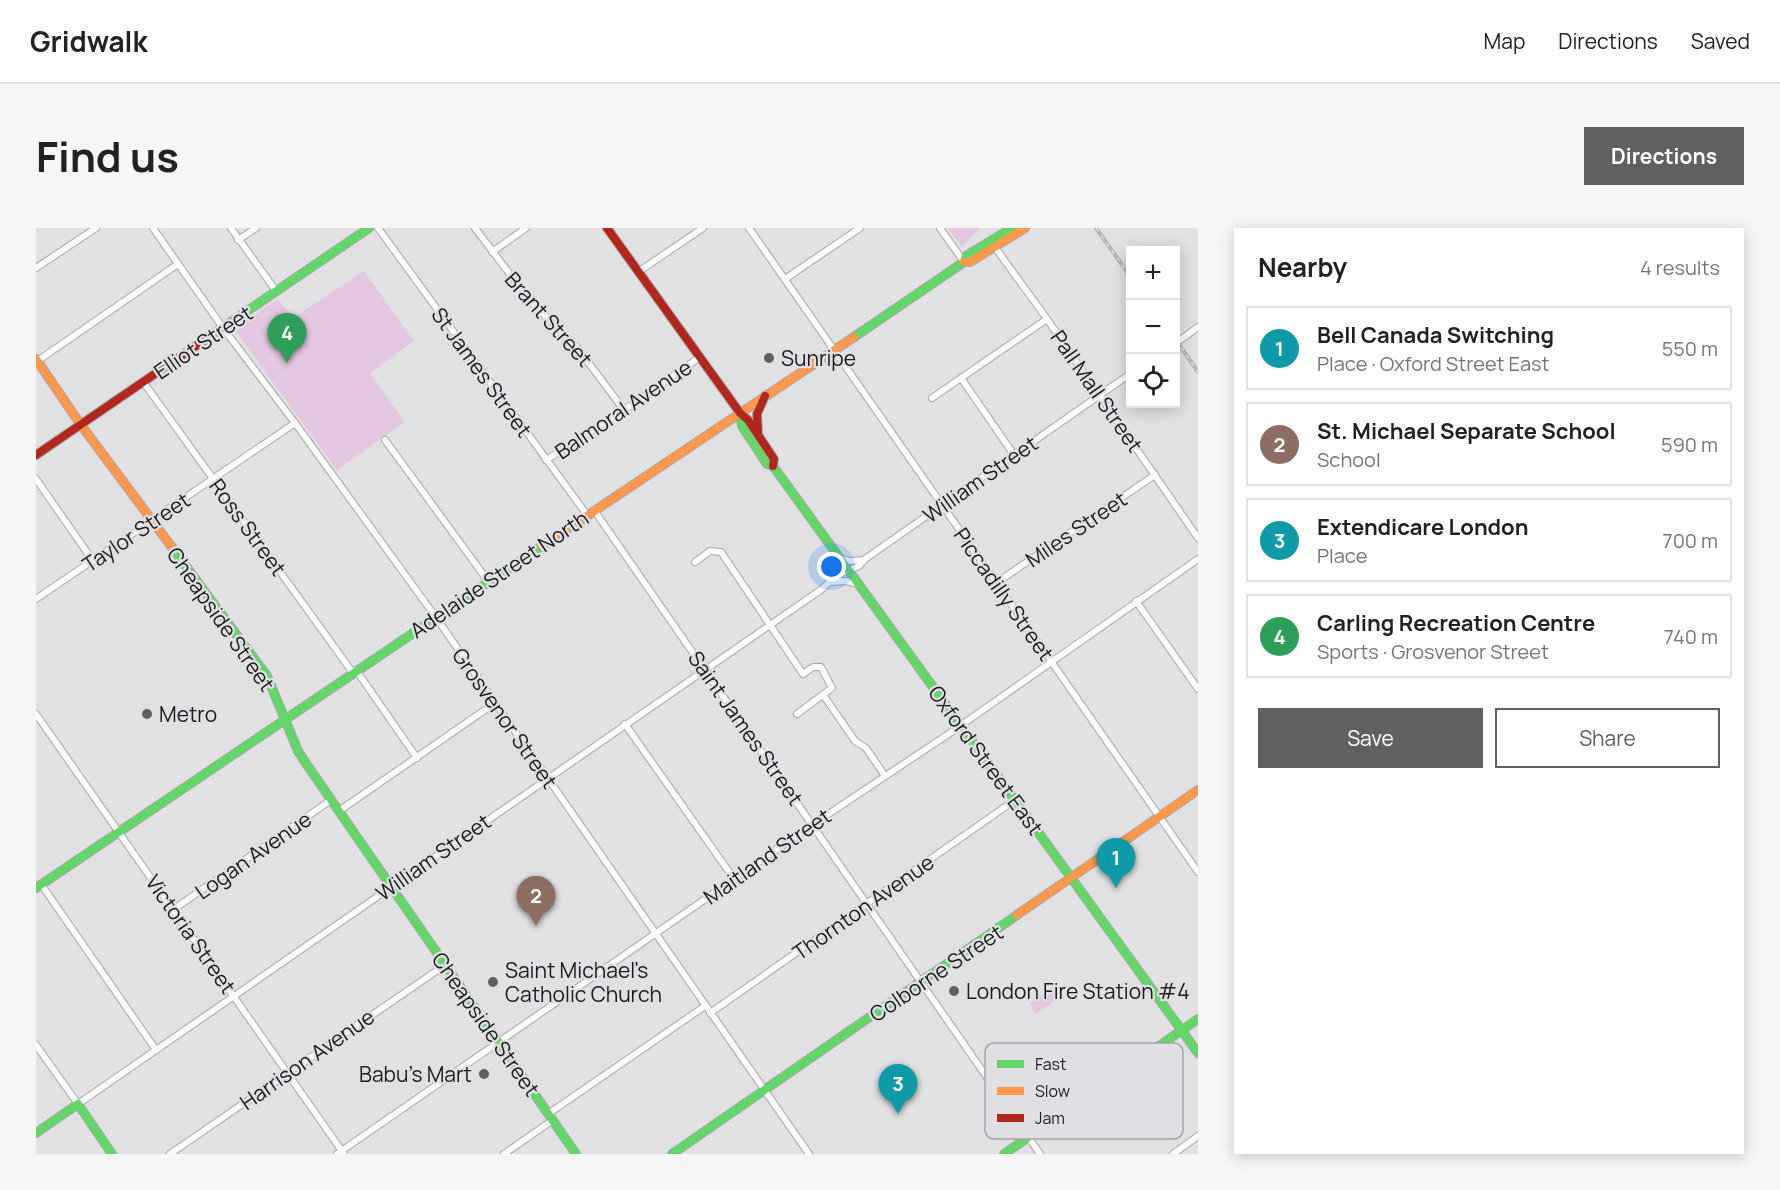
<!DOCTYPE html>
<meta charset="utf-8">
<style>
:root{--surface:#fff;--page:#f6f6f6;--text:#222;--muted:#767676;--line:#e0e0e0;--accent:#606062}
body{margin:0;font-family:Manrope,sans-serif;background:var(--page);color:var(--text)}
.controls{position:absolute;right:18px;top:18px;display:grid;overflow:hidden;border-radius:0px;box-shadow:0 3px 15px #0003}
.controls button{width:54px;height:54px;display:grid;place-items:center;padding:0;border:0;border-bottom:2px solid var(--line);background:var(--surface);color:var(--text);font:30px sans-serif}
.you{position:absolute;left:796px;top:339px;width:21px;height:21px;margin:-15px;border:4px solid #fff;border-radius:50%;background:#1a73e8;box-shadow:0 0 0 9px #1a73e833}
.badge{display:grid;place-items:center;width:39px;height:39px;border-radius:50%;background:var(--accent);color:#fff;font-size:20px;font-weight:700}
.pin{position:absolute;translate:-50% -50px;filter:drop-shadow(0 2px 3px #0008)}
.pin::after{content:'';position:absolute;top:32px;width:21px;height:18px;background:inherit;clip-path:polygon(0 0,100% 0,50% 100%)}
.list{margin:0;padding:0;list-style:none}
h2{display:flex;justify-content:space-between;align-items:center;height:78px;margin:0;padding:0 24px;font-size:26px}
h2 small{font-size:20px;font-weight:400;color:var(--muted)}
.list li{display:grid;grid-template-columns:39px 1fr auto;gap:18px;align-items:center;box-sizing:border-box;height:84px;margin:0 12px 12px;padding:0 12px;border:2px solid var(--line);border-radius:0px}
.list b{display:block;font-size:22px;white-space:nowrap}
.list p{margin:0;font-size:20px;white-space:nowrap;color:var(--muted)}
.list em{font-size:20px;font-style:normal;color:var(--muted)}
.actions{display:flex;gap:12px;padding:18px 24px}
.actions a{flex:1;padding:14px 0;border:2px solid var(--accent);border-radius:0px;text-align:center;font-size:21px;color:var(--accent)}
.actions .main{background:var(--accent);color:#fff}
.icon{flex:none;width:33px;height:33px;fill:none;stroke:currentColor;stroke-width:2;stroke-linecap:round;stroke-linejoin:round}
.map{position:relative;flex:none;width:1162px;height:926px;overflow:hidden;border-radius:0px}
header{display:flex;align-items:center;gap:36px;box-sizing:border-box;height:84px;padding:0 30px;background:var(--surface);border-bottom:2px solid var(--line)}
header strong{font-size:28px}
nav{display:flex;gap:33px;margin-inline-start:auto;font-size:21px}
.intro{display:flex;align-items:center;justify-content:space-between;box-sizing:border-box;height:144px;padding:0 36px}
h1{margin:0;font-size:42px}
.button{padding:15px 27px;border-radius:0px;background:var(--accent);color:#fff;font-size:21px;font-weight:700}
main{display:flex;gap:36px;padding:0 36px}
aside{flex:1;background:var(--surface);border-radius:0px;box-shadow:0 3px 15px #0003}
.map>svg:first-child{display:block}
.green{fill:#e4c8e1}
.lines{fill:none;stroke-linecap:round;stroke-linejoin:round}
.street-casing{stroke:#a7a7a8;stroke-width:8}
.fast-casing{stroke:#a7a7a8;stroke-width:10}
.slow-casing{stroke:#a7a7a8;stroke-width:10}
.jam-casing{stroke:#a7a7a8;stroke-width:10}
.street{stroke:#fafafb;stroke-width:6}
.fast{stroke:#63d668;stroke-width:8}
.slow{stroke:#ff974d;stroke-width:8}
.jam{stroke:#b3261e;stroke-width:8}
.rail-casing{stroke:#b5b5b6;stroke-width:4}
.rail{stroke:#e0e0e4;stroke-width:1.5;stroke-dasharray:4.5;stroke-linecap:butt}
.poi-dot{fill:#606062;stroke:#e0e0e4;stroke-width:2}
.labels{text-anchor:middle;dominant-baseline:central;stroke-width:4.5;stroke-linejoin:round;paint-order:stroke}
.street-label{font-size:21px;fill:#1b1b1d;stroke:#e0e0e4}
.poi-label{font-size:21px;fill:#1b1b1d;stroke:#e0e0e4;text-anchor:start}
.key{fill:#e0e0e4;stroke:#a5a5a8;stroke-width:1.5}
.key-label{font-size:16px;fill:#1b1b1d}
</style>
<header>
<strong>Gridwalk</strong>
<nav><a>Map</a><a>Directions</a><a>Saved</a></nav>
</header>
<div class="intro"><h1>Find us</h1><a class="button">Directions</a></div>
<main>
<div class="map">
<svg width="1162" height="926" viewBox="0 0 1162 926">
<rect width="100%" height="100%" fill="#e1e1e3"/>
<g class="green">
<polygon points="912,0 944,0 926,19"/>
<polygon points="328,43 378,113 334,145 369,194 301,242 198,101 242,71 257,90"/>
<polygon points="1015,761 1022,771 1000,786 994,776"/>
</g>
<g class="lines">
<defs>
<g id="street">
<polyline points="117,0 187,100 259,195 399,388 773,926"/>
<polyline points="195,0 240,63"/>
<polyline points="342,0 551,287"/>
<polyline points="439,0 494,73 540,118 588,182"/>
<polyline points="713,0 1162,644"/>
<polyline points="904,0 928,34"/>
<polyline points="202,12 220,0"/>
<polyline points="958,18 1011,91 1162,310"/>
<polyline points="456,24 490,0"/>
<polyline points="0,40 60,0"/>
<polyline points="602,44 667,0"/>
<polyline points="749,51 824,0"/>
<polyline points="1140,115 1162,99"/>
<polyline points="0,134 142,36"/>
<polyline points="925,150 978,227"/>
<polyline points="108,155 317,445"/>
<polyline points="896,170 1011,91"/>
<polyline points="349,212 452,353"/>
<polyline points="510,232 588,182 664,129"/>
<polyline points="0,251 57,333"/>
<polyline points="558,282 1004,926"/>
<polyline points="803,330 814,333 828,332"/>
<polyline points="659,334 674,323 685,324 767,446 777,439 785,439 796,460 761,486"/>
<polyline points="795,354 810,353 822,356"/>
<polyline points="960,355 1119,247"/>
<polyline points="0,371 259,195"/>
<polyline points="1100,373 1162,461"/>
<polyline points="320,442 381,530"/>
<polyline points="788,468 819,513 830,520 849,548"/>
<polyline points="0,486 308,926"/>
<polyline points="589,496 698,651"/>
<polyline points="303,583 459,475"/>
<polyline points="5,656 120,822"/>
<polyline points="138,681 295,572"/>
<polyline points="674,785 979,572"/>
<polyline points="0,817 42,876 786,361 801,347 823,338 829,331 1094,146"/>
<polyline points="512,886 669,778"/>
<polyline points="134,926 409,737"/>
<polyline points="301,926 782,593 917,503 1162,331"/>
<polyline points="468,926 517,892"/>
<polyline points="1137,926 1162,908"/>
</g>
<g id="fast">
<polyline points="173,109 333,0"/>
<polyline points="818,109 928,34 930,28 976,0"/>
<polyline points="704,185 706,198 731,236 737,238 1162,825"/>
<polyline points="135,318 231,448 262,523 269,534 540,926"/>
<polyline points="0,660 506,318"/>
<polyline points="0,905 42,876 76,926"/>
<polyline points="636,926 981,687"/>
<polyline points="968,926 1162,791"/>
</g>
<g id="slow">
<polyline points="928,34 934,34 989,0"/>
<polyline points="0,131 45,197 135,318"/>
<polyline points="506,318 818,109"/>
<polyline points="981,687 1162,562"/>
</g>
<g id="jam">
<polyline points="571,0 704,185 712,192 738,231 737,238"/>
<polyline points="722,204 721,186 729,168"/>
<polyline points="0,227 173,109"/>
</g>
</defs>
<use href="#street" class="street-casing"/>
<use href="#fast" class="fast-casing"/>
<use href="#slow" class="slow-casing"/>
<use href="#jam" class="jam-casing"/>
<use href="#street" class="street"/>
<use href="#fast" class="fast"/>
<use href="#slow" class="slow"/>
<use href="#jam" class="jam"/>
<defs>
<g id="rail">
<polyline points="1060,0 1094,48"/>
<polyline points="1140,112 1162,144"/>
</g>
</defs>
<use href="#rail" class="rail-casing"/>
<use href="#rail" class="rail"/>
</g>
<g class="poi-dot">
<circle cx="733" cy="130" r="6"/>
<circle cx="111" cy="486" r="6"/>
<circle cx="457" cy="754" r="6"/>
<circle cx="918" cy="763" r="6"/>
<circle cx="448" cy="846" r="6"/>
</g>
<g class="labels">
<g class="street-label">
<text transform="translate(513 91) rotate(48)">Brant Street</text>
<text transform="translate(167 114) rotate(-34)">Elliot Street</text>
<text transform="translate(446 144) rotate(54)">St James Street</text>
<text transform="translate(1061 163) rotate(55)">Pall Mall Street</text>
<text transform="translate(587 181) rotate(-34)">Balmoral Avenue</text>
<text transform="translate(944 251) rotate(-35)">William Street</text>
<text transform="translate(212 299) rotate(54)">Ross Street</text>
<text transform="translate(1040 301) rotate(-34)">Miles Street</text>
<text transform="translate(100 304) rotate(-34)">Taylor Street</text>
<text transform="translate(463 346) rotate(-34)">Adelaide Street North</text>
<text transform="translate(968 366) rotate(55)">Piccadilly Street</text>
<text transform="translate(185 391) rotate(55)">Cheapside Street</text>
<text transform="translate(469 490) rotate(55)">Grosvenor Street</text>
<text transform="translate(710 500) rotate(55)">Saint James Street</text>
<text transform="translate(950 532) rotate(54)">Oxford Street East</text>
<text transform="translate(217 627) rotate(-35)">Logan Avenue</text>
<text transform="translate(731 628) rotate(-35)">Maitland Street</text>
<text transform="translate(397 629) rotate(-35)">William Street</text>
<text transform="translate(827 679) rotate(-35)">Thornton Avenue</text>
<text transform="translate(155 706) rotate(55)">Victoria Street</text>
<text transform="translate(900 745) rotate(-34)">Colborne Street</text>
<text transform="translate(450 796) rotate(55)">Cheapside Street</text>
<text transform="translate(271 831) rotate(-35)">Harrison Avenue</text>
</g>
<g class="poi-label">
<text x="745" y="130">Sunripe</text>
<text x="123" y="486">Metro</text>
<text x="469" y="742">Saint Michael's<tspan x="469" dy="24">Catholic Church</tspan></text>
<text x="930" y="763">London Fire Station #4</text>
<text x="436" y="846" text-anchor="end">Babu's Mart</text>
</g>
</g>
<rect x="949" y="815" width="198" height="96" rx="9" class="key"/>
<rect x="961" y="832" width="27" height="8" fill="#63d668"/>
<rect x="961" y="859" width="27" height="8" fill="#ff974d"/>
<rect x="961" y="886" width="27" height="8" fill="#b3261e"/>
<g class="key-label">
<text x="999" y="842">Fast</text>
<text x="999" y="869">Slow</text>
<text x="999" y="896">Jam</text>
</g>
</svg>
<div class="controls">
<button>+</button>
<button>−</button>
<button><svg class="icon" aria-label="locate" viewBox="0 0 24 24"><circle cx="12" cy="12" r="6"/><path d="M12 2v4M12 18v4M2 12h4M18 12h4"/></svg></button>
</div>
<div class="you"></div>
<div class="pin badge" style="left:1080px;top:660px;background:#0f9aa8">1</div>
<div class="pin badge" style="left:500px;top:698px;background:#8d6e63">2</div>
<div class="pin badge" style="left:862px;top:886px;background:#0f9aa8">3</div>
<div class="pin badge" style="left:251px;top:135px;background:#2e9e5b">4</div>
</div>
<aside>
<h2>Nearby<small>4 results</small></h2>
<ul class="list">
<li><span class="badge" style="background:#0f9aa8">1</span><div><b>Bell Canada Switching</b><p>Place · Oxford Street East</p></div><em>550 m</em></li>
<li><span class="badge" style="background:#8d6e63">2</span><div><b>St. Michael Separate School</b><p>School</p></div><em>590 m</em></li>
<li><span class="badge" style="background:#0f9aa8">3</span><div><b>Extendicare London</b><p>Place</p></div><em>700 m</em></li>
<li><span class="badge" style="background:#2e9e5b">4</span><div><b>Carling Recreation Centre</b><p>Sports · Grosvenor Street</p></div><em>740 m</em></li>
</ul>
<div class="actions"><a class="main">Save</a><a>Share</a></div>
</aside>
</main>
